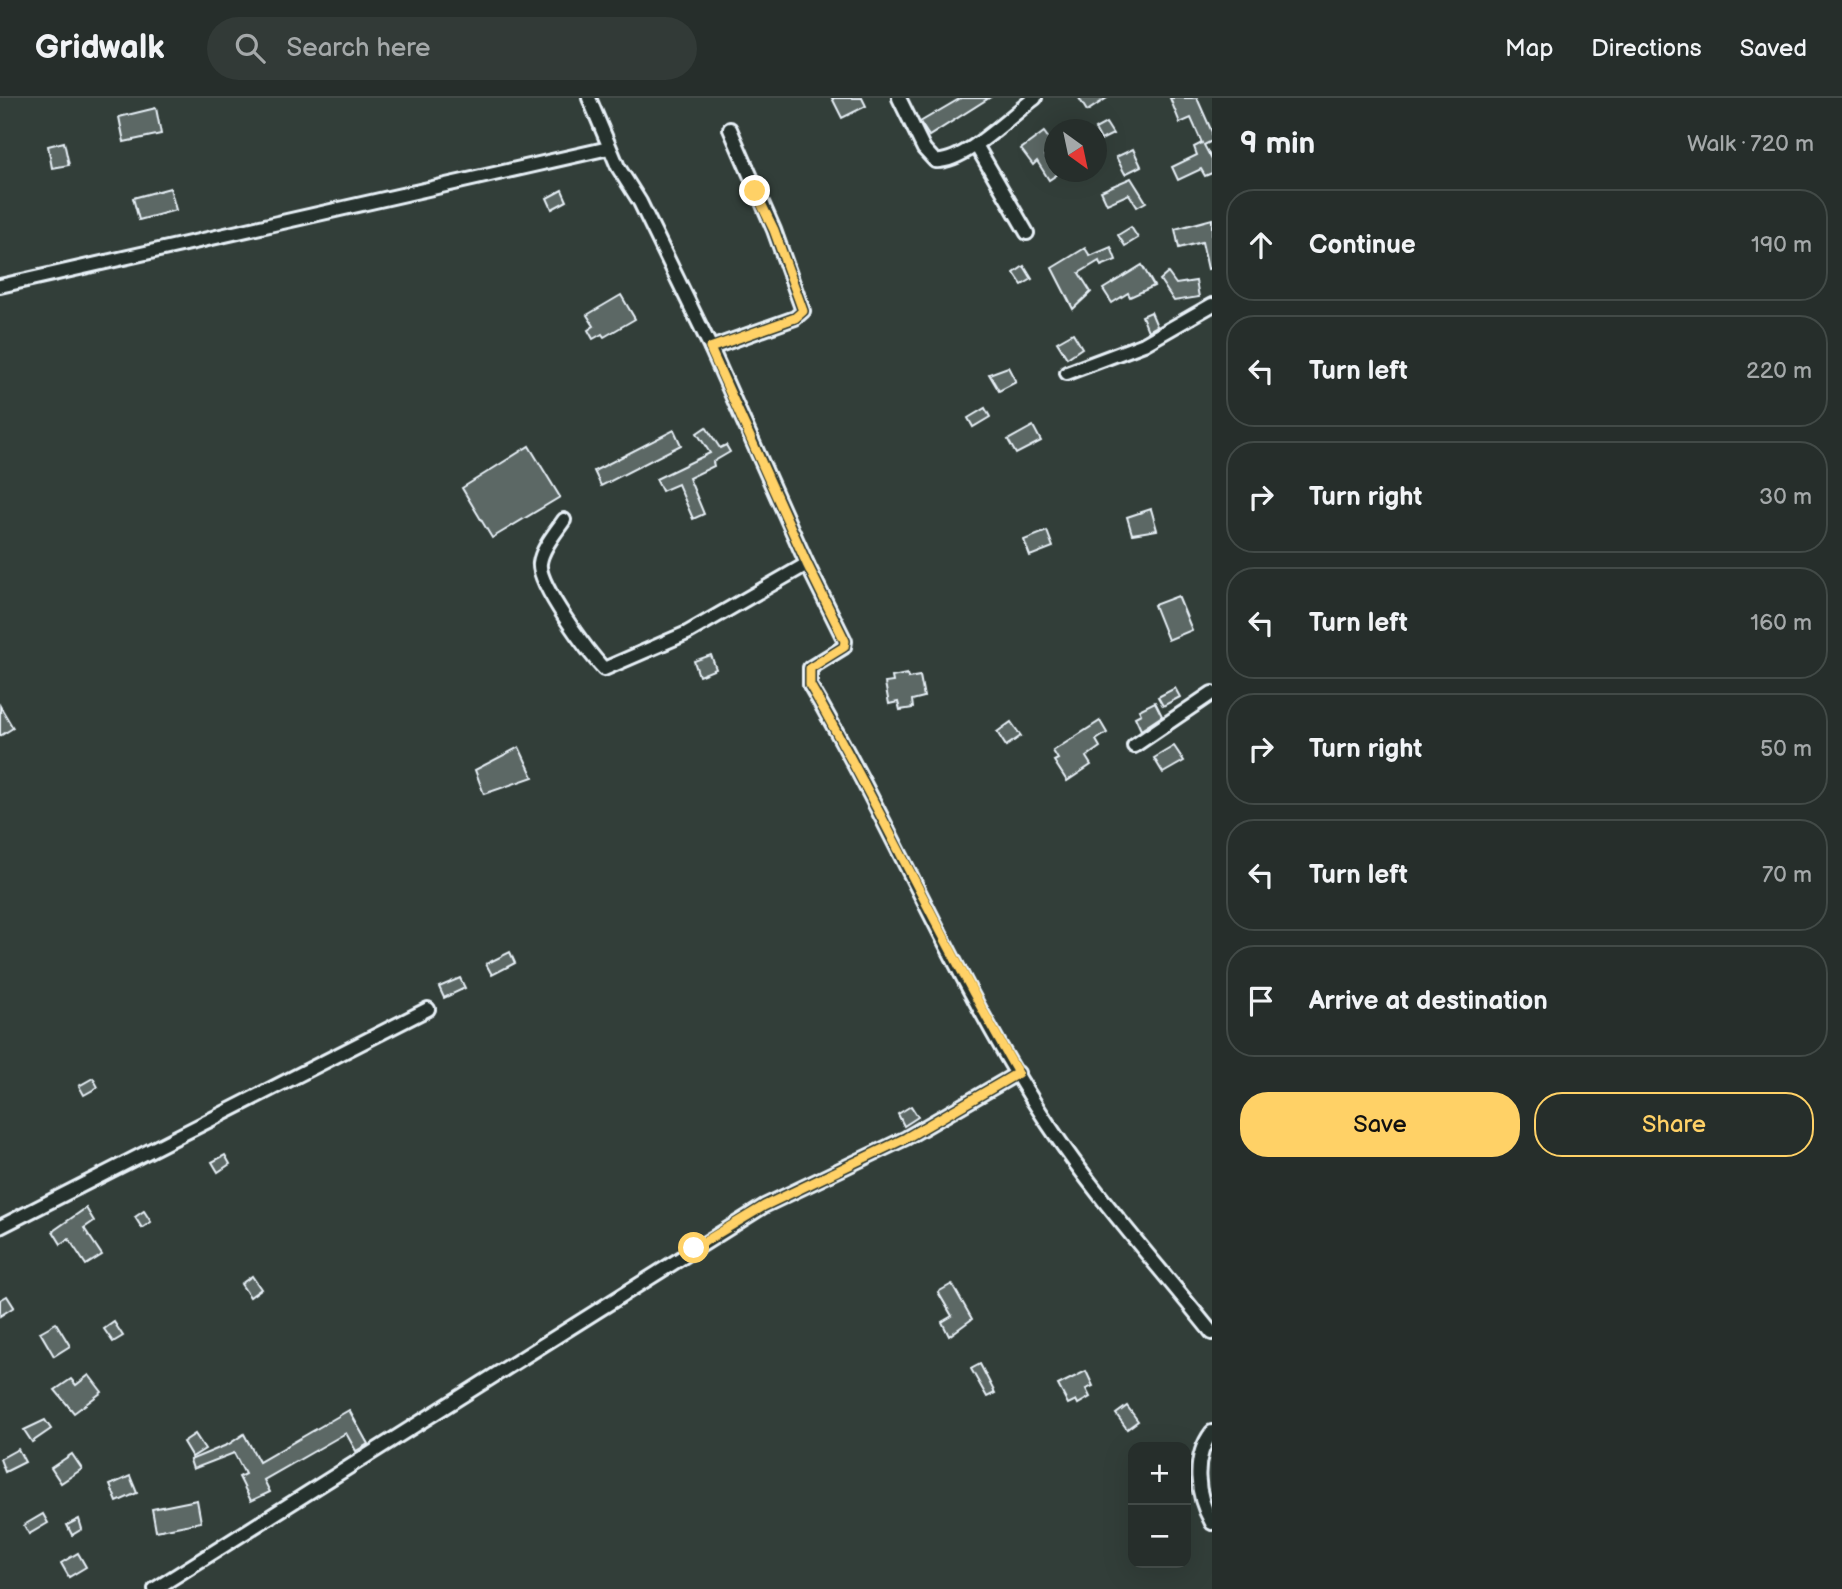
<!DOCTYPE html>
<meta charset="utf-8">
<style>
:root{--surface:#262e2b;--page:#323a37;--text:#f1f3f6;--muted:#a4a8a9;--line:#424a47;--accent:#ffd166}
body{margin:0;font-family:"Balsamiq Sans",sans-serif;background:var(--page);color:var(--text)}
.controls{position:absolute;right:21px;bottom:21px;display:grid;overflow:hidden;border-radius:14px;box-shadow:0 7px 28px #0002}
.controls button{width:63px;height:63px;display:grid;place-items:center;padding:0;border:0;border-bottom:2px solid var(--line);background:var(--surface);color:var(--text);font:35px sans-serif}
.compass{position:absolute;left:1044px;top:21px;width:63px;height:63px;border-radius:50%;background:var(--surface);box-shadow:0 7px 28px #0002;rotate:147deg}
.stop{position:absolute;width:21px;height:21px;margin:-16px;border:5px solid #ffd166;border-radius:50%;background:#fff}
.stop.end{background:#ffd166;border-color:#fff;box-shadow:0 2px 7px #0008}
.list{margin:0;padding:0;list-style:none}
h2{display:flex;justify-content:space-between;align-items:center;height:91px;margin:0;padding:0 28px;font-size:30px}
h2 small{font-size:23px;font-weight:400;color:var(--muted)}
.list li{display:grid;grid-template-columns:46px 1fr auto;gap:21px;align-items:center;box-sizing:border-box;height:112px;margin:0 14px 14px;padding:0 14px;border:2px solid var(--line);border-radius:28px}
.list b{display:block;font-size:26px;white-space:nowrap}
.list em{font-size:23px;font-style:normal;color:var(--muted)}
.actions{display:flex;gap:14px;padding:21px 28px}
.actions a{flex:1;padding:16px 0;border:2px solid var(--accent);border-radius:28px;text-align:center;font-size:24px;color:var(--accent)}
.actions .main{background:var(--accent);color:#111}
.icon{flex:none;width:38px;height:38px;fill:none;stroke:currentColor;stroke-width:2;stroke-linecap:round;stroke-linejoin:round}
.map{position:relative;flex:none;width:1212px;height:1491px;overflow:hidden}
header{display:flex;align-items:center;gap:42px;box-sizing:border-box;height:98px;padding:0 35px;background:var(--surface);border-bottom:2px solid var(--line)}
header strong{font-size:33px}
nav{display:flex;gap:38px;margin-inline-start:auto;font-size:24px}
.search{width:490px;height:63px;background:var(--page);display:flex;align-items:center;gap:18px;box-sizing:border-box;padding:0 24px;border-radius:38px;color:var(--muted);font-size:26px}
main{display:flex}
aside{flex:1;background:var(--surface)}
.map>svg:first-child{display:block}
.building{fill:#5c6865;stroke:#e8f1f8;stroke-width:2}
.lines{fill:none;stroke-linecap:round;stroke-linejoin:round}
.street-casing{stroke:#e8f1f8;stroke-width:18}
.street{stroke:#26332d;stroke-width:12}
.route{stroke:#ffd166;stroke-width:9}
</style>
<header>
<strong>Gridwalk</strong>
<div class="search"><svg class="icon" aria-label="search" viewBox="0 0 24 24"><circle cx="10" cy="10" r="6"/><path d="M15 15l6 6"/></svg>Search here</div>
<nav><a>Map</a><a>Directions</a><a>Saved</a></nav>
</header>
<main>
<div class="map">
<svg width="1212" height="1491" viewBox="0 0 1212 1491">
<rect width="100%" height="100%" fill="#323e39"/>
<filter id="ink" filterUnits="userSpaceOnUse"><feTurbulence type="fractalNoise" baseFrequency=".0143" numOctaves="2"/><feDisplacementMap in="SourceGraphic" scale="14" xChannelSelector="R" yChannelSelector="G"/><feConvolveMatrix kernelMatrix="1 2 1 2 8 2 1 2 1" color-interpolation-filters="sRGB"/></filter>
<g filter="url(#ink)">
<g class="building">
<polygon points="832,0 862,0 866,8 842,20"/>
<polygon points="961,0 989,0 929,38 920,24"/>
<polygon points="1079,0 1107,0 1087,13"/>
<polygon points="1170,0 1197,0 1212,34 1212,43 1204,47 1212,62 1212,75 1205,78 1201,71 1178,82 1172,69 1197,57 1194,49 1202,45 1191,20 1180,25"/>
<polygon points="156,10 161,36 124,44 119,19"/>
<polygon points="1106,25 1113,36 1101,42 1095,31"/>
<polygon points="1044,34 1054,48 1045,57 1058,76 1049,82 1037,63 1033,67 1021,51"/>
<polygon points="64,44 69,67 52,70 48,48"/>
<polygon points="1133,51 1141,68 1125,76 1116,59"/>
<polygon points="1131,80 1146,104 1137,109 1129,96 1107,106 1101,93"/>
<polygon points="170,90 176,112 139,122 133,100"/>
<polygon points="562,92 567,103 552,111 547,100"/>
<polygon points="1212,121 1212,170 1208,171 1202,144 1179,150 1175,131"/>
<polygon points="1131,129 1138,140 1125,148 1118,137"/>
<polygon points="1111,149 1116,162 1101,168 1099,163 1079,175 1091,194 1073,211 1052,170 1085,150 1090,158"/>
<polygon points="1142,167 1154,188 1130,199 1128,195 1112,205 1103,191"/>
<polygon points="1024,168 1032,181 1022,187 1014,175"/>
<polygon points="1168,175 1176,186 1196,183 1199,199 1174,203 1160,182"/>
<polygon points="621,197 635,221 604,239 602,236 593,241 588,232 594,228 587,217"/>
<polygon points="1151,214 1157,228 1148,233 1142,218"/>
<polygon points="1073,235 1082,250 1067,260 1057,244"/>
<polygon points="1008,269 1016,284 999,293 989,276"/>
<polygon points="985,310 990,319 973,329 968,320"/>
<polygon points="1033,328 1041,343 1016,356 1008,342"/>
<polygon points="706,329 720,350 726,347 730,354 713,364 714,368 689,380 704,416 693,421 678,386 662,393 656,381 710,355 697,335"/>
<polygon points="674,332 681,347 601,388 594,373"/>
<polygon points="529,348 560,399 492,440 462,390"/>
<polygon points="1151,411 1157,432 1132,436 1127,419"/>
<polygon points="1047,433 1053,449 1030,458 1024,442"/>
<polygon points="1178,498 1192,532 1168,542 1154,507"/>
<polygon points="711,557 716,571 699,578 694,563"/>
<polygon points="907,576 908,580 920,578 924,599 912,602 913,610 900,612 898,604 889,606 885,585 893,584 892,579"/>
<polygon points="1175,590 1180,599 1163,608 1158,599"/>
<polygon points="1155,604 1162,618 1141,632 1135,619 1141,616 1139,612"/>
<polygon points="0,608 13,630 0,638"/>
<polygon points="1100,623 1107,635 1096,642 1100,649 1086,659 1091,667 1067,683 1054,663 1058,661 1053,653"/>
<polygon points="1011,624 1021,638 1006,648 997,634"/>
<polygon points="1174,648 1184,663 1163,675 1154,660"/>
<polygon points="519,649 533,679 484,696 475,672"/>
<polygon points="510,854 515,865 492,877 486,866"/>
<polygon points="460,880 465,890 444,900 439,889"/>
<polygon points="93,980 98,989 84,997 79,988"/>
<polygon points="911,1008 918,1019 904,1028 898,1016"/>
<polygon points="225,1057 230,1066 218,1074 212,1064"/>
<polygon points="86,1110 94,1123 84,1130 102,1157 86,1167 69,1141 61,1146 53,1133"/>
<polygon points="144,1113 151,1124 142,1130 135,1119"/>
<polygon points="252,1178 261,1191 250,1199 241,1186"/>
<polygon points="952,1186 972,1221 949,1238 942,1224 952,1218 938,1194"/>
<polygon points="7,1198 14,1209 0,1218 0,1202"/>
<polygon points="114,1224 123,1238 113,1244 104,1231"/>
<polygon points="56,1225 70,1248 54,1258 40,1234"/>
<polygon points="980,1266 995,1295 987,1299 971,1271"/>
<polygon points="1086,1273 1093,1288 1086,1291 1090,1299 1078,1306 1076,1302 1068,1306 1058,1287"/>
<polygon points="89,1277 102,1294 74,1315 55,1292 71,1281 76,1287"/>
<polygon points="1127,1308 1138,1323 1127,1331 1116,1316"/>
<polygon points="349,1312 368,1346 356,1353 346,1335 264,1382 270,1394 251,1403 239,1379 245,1376 234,1355 193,1371 190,1362 229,1346 244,1336 259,1364"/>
<polygon points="45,1322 51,1331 32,1344 24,1332"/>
<polygon points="195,1336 205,1351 192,1359 183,1344"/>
<polygon points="18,1351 25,1364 5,1374 0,1361"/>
<polygon points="72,1356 82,1371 61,1385 51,1370"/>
<polygon points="130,1378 137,1395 117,1404 110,1387"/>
<polygon points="197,1402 201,1424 156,1433 152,1411"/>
<polygon points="43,1416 48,1425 29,1436 24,1427"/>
<polygon points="79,1421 82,1431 72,1437 67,1427"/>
<polygon points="78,1455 86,1469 69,1479 61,1465"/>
</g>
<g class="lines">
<defs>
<g id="street">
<path d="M589 0 618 69 640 104 711 250 807 466 845 543 844 549 810 570V587C894 730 956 886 1048 1026 1097 1100 1157 1166 1212 1235"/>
<path d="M899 0 924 51 935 63C964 66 1011 17 1035 0"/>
<polyline points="976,47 1027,135"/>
<polyline points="0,188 609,50"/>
<polyline points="711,250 795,220 803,213 774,132 730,31"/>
<polyline points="1067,275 1144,246 1212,207"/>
<path d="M564 422C556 434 542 450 540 465 537 486 589 555 604 571L687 535 807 466"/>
<polyline points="1134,648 1212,595"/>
<polyline points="0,1129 428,911"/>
<path d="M1212 1334C1192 1360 1196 1397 1212 1425"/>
<polyline points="155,1491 764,1108 906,1040 1018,975"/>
</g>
</defs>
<use href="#street" class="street-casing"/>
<use href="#street" class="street"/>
</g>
</g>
<g class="lines" filter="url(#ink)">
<path class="route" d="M694 1150 764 1108 906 1040 1018 975C944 848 883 714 810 587V570L844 549 845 543 807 466 710 250 795 220 803 213 774 132 755 93"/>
</g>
</svg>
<div class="controls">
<button>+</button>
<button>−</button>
</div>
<svg class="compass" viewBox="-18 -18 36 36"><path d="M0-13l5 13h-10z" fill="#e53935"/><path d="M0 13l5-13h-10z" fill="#a4a8a9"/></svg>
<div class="stop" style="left:694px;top:1150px"></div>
<div class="stop end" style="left:755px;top:93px"></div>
</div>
<aside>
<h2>9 min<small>Walk · 720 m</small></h2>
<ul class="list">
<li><svg class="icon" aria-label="ahead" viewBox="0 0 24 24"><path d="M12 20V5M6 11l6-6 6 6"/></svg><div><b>Continue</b></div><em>190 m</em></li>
<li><svg class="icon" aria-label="left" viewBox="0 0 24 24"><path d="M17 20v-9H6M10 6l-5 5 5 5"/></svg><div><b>Turn left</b></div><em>220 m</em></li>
<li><svg class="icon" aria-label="right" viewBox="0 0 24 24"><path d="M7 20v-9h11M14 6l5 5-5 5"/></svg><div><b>Turn right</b></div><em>30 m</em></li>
<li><svg class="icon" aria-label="left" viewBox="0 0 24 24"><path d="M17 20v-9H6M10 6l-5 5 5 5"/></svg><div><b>Turn left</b></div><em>160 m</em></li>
<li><svg class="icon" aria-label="right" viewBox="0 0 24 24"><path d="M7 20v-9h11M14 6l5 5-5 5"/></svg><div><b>Turn right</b></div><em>50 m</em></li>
<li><svg class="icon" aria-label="left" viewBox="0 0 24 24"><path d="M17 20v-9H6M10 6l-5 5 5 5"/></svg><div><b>Turn left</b></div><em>70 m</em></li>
<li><svg class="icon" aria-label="arrive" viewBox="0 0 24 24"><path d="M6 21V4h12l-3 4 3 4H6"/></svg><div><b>Arrive at destination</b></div></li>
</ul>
<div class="actions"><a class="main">Save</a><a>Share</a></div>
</aside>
</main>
